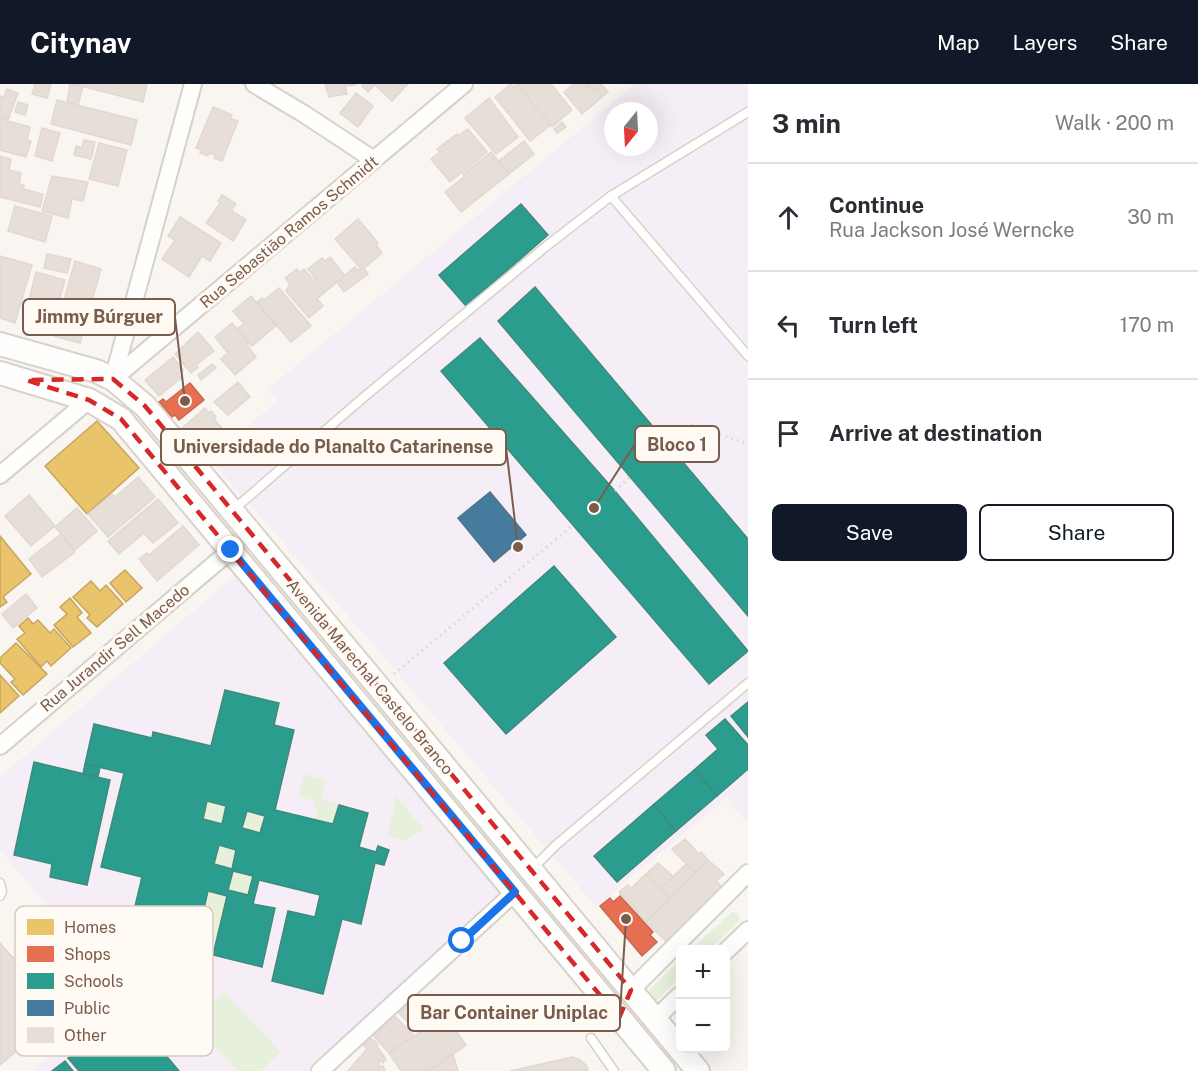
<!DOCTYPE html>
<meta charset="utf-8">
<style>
:root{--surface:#fff;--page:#f7f7f7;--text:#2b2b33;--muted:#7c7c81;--line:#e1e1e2;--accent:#111827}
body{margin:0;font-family:"Public Sans",sans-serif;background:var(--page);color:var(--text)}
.controls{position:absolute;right:18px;bottom:18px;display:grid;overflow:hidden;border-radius:9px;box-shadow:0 6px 24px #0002}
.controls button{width:54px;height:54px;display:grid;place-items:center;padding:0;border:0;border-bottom:2px solid var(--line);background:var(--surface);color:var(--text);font:30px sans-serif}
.compass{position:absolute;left:604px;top:18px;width:54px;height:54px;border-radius:50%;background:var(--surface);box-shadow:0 6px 24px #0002;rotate:198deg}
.stop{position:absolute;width:18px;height:18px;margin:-14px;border:4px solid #1a73e8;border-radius:50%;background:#fff}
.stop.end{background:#1a73e8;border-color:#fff;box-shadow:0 2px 6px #0008}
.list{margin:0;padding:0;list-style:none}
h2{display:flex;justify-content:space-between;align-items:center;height:78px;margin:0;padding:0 24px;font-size:26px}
h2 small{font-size:20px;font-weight:400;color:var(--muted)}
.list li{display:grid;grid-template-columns:39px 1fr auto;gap:18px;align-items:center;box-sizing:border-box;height:108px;padding:0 24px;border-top:2px solid var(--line)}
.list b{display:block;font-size:22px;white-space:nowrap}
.list p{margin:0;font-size:20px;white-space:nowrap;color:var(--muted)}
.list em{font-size:20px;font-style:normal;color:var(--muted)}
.actions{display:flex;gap:12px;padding:18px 24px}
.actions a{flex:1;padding:14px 0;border:2px solid var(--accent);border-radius:9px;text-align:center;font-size:21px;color:var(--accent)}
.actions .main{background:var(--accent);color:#fff}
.icon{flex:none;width:33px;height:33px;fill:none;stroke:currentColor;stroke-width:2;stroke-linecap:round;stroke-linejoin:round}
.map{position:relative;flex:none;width:748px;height:987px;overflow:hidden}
header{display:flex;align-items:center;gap:36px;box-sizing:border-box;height:84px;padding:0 30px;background:var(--accent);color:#fff}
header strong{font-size:28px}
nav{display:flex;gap:33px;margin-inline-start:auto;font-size:21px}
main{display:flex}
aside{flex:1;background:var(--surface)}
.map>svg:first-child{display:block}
.education{fill:#f6eef6;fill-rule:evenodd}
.green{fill:#e7f0db}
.homes{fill:#e9c46a;stroke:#c8a561;stroke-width:1.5}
.shops{fill:#e76f51;stroke:#c66950;stroke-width:1.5}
.schools{fill:#2a9d8f;stroke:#428a7b;stroke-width:1.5;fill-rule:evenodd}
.public{fill:#457b9d;stroke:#557285;stroke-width:1.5}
.building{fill:#e6ded7;stroke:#e2d8d2;stroke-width:1.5}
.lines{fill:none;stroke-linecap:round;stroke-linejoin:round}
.service-casing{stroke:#d7d1cb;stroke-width:11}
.minor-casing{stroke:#d7d1cb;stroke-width:20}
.secondary-casing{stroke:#d9d2cb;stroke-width:26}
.path{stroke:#dcd5d0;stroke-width:3;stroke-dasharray:1.5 4.5;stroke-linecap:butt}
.service{stroke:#fefefd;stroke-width:8}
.minor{stroke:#fefefd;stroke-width:16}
.secondary{stroke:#fefefd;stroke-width:22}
.route{stroke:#1a73e8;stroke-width:8}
.marked{fill:none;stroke:#d62828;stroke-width:4.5;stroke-dasharray:12 8;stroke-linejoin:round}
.labels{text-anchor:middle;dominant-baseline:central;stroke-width:6;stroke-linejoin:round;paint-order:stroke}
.street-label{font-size:16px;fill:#7a5c4d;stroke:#fffaf3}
.key{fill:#fffaf3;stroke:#d7cbc1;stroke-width:1.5}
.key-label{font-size:16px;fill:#7a5c4d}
.leader{fill:none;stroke:#7a5c4d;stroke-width:2}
.callout-dot{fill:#7a5c4d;stroke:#fffaf3;stroke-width:2}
.callout{fill:#fffaf3;stroke:#7a5c4d;stroke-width:2}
.callout-label{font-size:18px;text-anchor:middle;font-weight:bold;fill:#7a5c4d}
</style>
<header>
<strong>Citynav</strong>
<nav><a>Map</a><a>Layers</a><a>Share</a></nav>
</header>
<main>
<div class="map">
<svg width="748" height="987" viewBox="0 0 748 987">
<rect width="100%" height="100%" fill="#f9f5f0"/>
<g class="education">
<path d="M635 0H748V738L729 719 731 717 728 713 731 710 596 823 365 551 210 376 277 317 268 305ZM613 27H649V63H613Z"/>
<polygon points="238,489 505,808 308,987 31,987 124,912 0,766 0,693"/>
</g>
<g class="green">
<polygon points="304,690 327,697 321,715 339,721 333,740 315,734 318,724 312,722 314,717 298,712"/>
<polygon points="396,712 424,746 403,757 388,752"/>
<polygon points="207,717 226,722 222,740 203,735"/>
<polygon points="247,727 265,732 260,749 242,744"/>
<polygon points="219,761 236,766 232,785 214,780"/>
<polygon points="233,787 253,792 248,811 228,806"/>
<polygon points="208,807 227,812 216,859 197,855"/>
<polygon points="732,828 738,830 740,836 710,865 692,865"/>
<polygon points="680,876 680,893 655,918 645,910"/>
<polygon points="224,908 281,968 261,987 238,987 192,939"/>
</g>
<g class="homes">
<polygon points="97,337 139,384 87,430 45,382"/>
<polygon points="0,452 31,490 3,513 7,518 0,523"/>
<polygon points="125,486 142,504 126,518 110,499"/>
<polygon points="91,497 100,507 106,501 123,520 97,543 87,534 90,531 73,513"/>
<polygon points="70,514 82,529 77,533 91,549 73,563 54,541 67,530 60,523"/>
<polygon points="28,534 33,540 38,536 50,549 54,545 71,564 51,582 47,577 41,583 17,555 25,549 19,542"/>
<polygon points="16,559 47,590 23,611 11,598 15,595 0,579 0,574"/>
<polygon points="0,591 19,612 0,629"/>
</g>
<g class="shops">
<polygon points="190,299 204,316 179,336 175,331 172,333 159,318 163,315 166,318"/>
<polygon points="620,812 653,848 650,851 657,858 642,872 600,822 610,814 613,818"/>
</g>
<g class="schools">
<polygon points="521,120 548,151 466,222 439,191"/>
<polygon points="535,203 748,455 748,532 498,237"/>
<polygon points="480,254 615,407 748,567 709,600 441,287"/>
<polygon points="554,482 616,553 506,650 444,579"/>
<path d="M225 606 279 619 274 641 294 646 275 726 333 740 339 721 368 729 359 763 376 768 378 762 389 766 384 781 375 779 361 840 342 835 323 910 272 897 288 827 315 833 320 811 259 796 253 820 275 824 262 883 213 871 227 812 208 807 197 855 131 839 142 793 101 783 124 689 85 680 94 640 152 654 153 648 211 662ZM207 717 226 722 222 740 203 735ZM247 727 265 732 260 749 242 744ZM219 761 236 766 232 785 214 780ZM233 787 253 792 248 811 228 806Z"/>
<polygon points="748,618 748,653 731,632"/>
<polygon points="725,635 748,661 748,685 717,712 694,686 718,665 706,651"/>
<polygon points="34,678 110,696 87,801 50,793 52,780 14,771"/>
<polygon points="85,680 100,683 98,693 83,690"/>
<polygon points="694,686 717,712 676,747 653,721"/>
<polygon points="653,721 676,747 617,798 594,772"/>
<polygon points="124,928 133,939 137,937 179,987 79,987 68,974"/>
<polygon points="65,977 73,987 52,987"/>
</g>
<g class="public">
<polygon points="490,408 526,451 494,478 458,434"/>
<polygon points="12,873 53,919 0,964 0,883"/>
</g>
<g class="building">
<polygon points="33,0 51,0 47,14 32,10 35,1"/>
<polygon points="70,0 83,2 78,21 67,18"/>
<polygon points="74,0 147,0 143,18"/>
<polygon points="325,0 356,0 356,1 345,2 347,10 329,13"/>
<polygon points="363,0 408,0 392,17 375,1 368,8 362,2"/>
<polygon points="511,0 514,3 517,0 551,41 530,57 495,13"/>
<polygon points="517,0 551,0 572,26 552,43"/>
<polygon points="574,0 583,0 586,4 588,1 594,7 596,4 603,12 582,30 564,8"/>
<polygon points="585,0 601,0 608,8 603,12 596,4 594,7"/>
<polygon points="7,5 18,9 8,36 0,33 0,12 4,13"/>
<polygon points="356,9 373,22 358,43 340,29"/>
<polygon points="489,14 518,53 496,70 465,34"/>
<polygon points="57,16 137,36 131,61 51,40"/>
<polygon points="18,18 28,21 25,31 15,28"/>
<polygon points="213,23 232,31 231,35 238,37 222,77 214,74 215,71 209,69 208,72 200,69 202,66 196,64"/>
<polygon points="0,35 30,43 27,56 31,57 26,73 0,66"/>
<polygon points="562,38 566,43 557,49 554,45"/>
<polygon points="42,44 60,49 52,77 35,72"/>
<polygon points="468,45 487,68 450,98 431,75 440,68 437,65 457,50 458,52"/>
<polygon points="84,56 95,58 91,75 74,71 76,62 82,64"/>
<polygon points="524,57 534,70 509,90 499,77"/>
<polygon points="99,59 127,66 118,102 89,95"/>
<polygon points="491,68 509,90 461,128 445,108 465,92 463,90"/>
<polygon points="0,72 11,75 9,86 21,89 19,100 24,101 23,105 43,110 40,123 0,113"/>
<polygon points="52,92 88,98 83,117 72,115 68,134 42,127"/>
<polygon points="222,111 236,120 231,126 246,136 233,157 206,139 221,118 218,117"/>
<polygon points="15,122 52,132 45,158 8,147"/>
<polygon points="180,133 221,159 210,177 202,172 189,193 162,175 175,156 168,152"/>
<polygon points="358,135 378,159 376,161 382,169 362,186 335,155"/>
<polygon points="47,170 71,175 67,189 44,184"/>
<polygon points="0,172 32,181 15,239 0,234"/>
<polygon points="330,173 345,192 325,208 308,185 322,174 325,177"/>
<polygon points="75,177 101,185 80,259 54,252"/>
<polygon points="355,183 358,186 364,184 368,190 344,208 337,198"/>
<polygon points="297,185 300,189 304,185 324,209 317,215 323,222 309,234 286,207 290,200 285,194"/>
<polygon points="36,188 65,196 55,231 27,224"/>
<polygon points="279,204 311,242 291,258 257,218 262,214 264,216"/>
<polygon points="251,212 276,242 252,262 238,244 244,240 233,227"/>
<polygon points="232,239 249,260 247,261 256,273 235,291 221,275 228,269 215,253"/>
<polygon points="198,248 214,267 196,281 198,283 191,289 175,270"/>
<polygon points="173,273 183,286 178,290 181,294 159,312 145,296"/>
<polygon points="212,280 216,284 201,296 198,291"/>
<polygon points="238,298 250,313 228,331 214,318"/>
<polygon points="205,324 209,329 211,327 216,333 214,335 224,347 196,370 191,364 194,361 181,345"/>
<polygon points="138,393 155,413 108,453 88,430 112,410 115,413"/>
<polygon points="29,411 55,442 31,462 5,432"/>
<polygon points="158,415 178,439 153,459 144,449 119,470 108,457"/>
<polygon points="77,424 97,447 75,466 55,443"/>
<polygon points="183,442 199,461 157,497 139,475 147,469 149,471"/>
<polygon points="61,450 75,468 42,493 29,475"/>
<polygon points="26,510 37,524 13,544 2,530"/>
<polygon points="685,755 699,770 701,768 708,776 695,789 672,765"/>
<polygon points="708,776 724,790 716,797 723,804 667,858 646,838"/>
<polygon points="658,779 674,793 661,805 646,790"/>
<polygon points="686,780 695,789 670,815 661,805"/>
<polygon points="646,790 670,815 646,838 619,808 628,801 631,804"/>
<polygon points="0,859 61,929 0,981"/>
<polygon points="418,911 435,929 416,947 399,929"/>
<polygon points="394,931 414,952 389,969 373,951"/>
<polygon points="445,931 466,961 428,987 401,987 389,969"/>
<polygon points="369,953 377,959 378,964 386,975 383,979 381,977 378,980 380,983 383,982 385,987 348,987 367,965 363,960"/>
<polygon points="453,970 458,987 428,987"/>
<polygon points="572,973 580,976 587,982 588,987 510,987"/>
</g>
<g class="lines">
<defs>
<g id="service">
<polyline points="611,112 748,28"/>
<polyline points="233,426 364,313 544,164 611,112 748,272"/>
<polyline points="531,786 556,761 748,599"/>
<polyline points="0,799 2,807 0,812"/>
<polyline points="591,954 614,987"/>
</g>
<g id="minor">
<polyline points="254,0 304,30 374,76"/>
<polyline points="113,295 464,0"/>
<polyline points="113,295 193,0"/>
<polyline points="0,391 89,316"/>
<polyline points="0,662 231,466"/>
<polyline points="726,867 748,846"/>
<polyline points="631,906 748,789"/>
<polyline points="655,935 680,911"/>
<polyline points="320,987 515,808"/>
</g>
<g id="secondary">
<polyline points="0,260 96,287 113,295 145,322 698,987"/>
<polyline points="0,289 89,316 121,335 664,987"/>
</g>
</defs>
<use href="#service" class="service-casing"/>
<use href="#minor" class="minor-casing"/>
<use href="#secondary" class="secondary-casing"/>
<g class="path">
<polyline points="669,361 693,341 748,360"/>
<polyline points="615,407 630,393"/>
<polyline points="394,590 573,441"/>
</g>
<use href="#service" class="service"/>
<use href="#minor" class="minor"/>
<use href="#secondary" class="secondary"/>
</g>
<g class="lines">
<polyline class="route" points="231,466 515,808 462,857"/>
</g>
<path class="marked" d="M113 295 145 322 631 906 619 934 121 335 89 316 26 296Z"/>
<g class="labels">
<g class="street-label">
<text transform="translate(289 148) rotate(-40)">Rua Sebastião Ramos Schmidt</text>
<text transform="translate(115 564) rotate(-40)">Rua Jurandir Sell Macedo</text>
<text transform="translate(370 593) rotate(50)">Avenida Marechal Castelo Branco</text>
</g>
</g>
<rect x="15" y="822" width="198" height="150" rx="9" class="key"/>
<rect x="27" y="835" width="27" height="16" fill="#e9c46a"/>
<rect x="27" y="862" width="27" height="16" fill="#e76f51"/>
<rect x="27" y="889" width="27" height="16" fill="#2a9d8f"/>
<rect x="27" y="916" width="27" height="16" fill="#457b9d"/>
<rect x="27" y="943" width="27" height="16" fill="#e6ded7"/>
<g class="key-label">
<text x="64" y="849">Homes</text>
<text x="64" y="876">Shops</text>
<text x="64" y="903">Schools</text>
<text x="64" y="930">Public</text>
<text x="64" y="957">Other</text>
</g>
<path class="leader" d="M185 317L175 233M594 424L635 360M518 463L506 363M626 835L620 929"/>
<g class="callout-dot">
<circle cx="185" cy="317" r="6"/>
<circle cx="594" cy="424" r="6"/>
<circle cx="518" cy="463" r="6"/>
<circle cx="626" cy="835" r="6"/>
</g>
<g class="callout">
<rect x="23" y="215" width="152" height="36" rx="6"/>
<rect x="635" y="342" width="84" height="36" rx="6"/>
<rect x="161" y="345" width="345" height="36" rx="6"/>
<rect x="408" y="911" width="212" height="36" rx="6"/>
</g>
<g class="callout-label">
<text x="99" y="239">Jimmy Búrguer</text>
<text x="677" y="367">Bloco 1</text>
<text x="333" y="369">Universidade do Planalto Catarinense</text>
<text x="514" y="935">Bar Container Uniplac</text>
</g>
</svg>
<div class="controls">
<button>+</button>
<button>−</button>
</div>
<svg class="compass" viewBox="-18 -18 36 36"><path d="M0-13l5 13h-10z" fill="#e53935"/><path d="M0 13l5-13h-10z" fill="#7c7c81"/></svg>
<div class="stop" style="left:462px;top:857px"></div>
<div class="stop end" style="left:231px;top:466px"></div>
</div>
<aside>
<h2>3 min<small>Walk · 200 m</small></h2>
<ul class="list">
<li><svg class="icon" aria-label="ahead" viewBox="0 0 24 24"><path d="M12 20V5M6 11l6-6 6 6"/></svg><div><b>Continue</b><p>Rua Jackson José Werncke</p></div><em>30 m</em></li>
<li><svg class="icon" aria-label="left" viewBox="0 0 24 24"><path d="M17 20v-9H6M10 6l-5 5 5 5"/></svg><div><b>Turn left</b></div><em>170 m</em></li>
<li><svg class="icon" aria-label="arrive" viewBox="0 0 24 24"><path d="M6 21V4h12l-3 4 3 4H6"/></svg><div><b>Arrive at destination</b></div></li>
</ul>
<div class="actions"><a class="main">Save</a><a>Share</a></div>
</aside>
</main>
